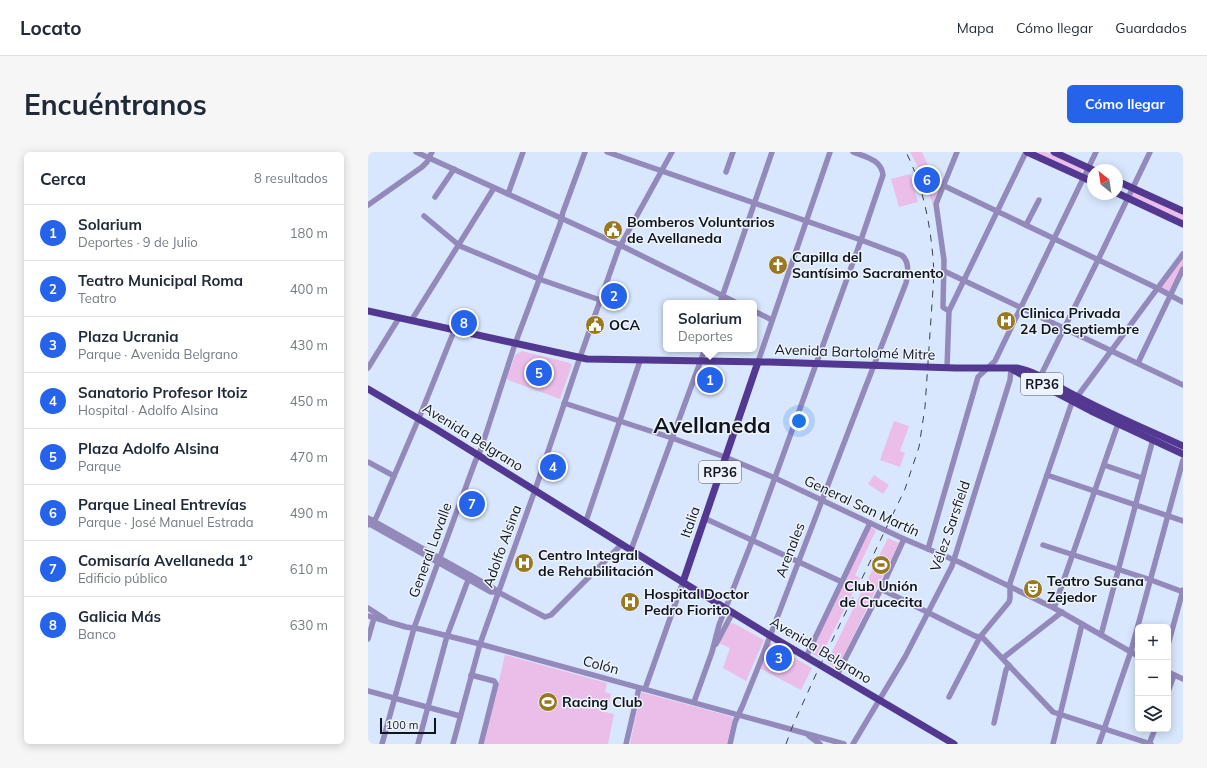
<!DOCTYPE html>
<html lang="es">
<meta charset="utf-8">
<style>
:root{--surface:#fff;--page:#f6f6f7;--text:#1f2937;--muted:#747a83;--line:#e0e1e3;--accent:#2563eb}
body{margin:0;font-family:Mulish,sans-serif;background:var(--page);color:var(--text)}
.controls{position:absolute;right:12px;bottom:12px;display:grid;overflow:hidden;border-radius:6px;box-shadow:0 2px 10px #0003}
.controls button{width:36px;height:36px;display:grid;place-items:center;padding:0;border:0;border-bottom:1px solid var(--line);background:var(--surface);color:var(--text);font:20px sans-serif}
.compass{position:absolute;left:719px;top:12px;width:36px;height:36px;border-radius:50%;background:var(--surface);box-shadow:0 2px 10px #0003;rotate:330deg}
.scale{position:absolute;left:12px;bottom:10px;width:56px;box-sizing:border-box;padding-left:4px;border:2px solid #10151c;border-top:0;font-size:11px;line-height:14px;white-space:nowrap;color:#10151c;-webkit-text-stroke:3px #edf3fc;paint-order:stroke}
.you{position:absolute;left:431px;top:269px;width:14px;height:14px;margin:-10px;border:3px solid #fff;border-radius:50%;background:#1a73e8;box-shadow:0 0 0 6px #1a73e833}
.badge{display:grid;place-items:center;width:26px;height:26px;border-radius:50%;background:var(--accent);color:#fff;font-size:13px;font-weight:700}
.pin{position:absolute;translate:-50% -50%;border:2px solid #fff;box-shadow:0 1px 4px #0006}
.popup{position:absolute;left:295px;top:148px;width:94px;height:52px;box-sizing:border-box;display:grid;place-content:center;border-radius:6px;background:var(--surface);filter:drop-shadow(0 1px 3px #0005);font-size:13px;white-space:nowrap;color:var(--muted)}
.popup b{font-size:15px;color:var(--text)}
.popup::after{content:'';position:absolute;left:50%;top:100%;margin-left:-8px;border:8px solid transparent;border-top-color:var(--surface)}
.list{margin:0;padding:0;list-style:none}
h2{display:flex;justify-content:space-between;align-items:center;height:52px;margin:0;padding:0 16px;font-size:17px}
h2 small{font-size:13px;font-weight:400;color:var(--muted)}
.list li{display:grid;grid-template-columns:26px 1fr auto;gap:12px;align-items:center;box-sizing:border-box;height:56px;padding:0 16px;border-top:1px solid var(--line)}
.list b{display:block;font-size:15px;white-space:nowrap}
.list p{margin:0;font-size:13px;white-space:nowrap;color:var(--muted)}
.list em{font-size:13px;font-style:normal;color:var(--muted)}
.icon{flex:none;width:22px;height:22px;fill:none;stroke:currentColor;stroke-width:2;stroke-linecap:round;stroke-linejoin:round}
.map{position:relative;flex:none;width:815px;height:592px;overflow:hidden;border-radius:6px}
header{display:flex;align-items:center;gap:24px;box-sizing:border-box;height:56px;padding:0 20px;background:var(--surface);border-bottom:1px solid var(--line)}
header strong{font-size:19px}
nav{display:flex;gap:22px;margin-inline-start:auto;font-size:14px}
.intro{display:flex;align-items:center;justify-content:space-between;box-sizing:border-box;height:96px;padding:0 24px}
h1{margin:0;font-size:28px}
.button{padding:10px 18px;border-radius:6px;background:var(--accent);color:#fff;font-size:14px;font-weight:700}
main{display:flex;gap:24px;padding:0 24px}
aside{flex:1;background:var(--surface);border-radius:6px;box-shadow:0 2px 10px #0003}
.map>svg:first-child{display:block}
.green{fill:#eabee8}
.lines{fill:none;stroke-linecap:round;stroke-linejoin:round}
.minor{stroke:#9389bb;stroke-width:5.5}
.major{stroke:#533891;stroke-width:7}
.rail{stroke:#39404a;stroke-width:1;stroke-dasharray:7 7;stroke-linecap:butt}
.labels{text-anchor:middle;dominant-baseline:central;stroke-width:3;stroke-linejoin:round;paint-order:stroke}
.shield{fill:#edf3fc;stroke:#52585f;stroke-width:1}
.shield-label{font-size:13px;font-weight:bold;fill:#10151c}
.poi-label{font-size:14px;font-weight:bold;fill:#10151c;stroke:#edf3fc;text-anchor:start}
.street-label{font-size:14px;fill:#10151c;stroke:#edf3fc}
.town-label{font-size:22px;font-weight:bold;fill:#10151c;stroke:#edf3fc}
</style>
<header>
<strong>Locato</strong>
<nav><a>Mapa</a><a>Cómo llegar</a><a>Guardados</a></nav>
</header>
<div class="intro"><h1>Encuéntranos</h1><a class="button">Cómo llegar</a></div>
<main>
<aside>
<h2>Cerca<small>8 resultados</small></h2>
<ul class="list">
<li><span class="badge">1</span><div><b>Solarium</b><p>Deportes · 9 de Julio</p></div><em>180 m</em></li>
<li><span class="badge">2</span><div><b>Teatro Municipal Roma</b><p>Teatro</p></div><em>400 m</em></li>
<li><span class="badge">3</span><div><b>Plaza Ucrania</b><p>Parque · Avenida Belgrano</p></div><em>430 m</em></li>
<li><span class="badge">4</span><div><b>Sanatorio Profesor Itoiz</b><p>Hospital · Adolfo Alsina</p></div><em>450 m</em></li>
<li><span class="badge">5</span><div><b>Plaza Adolfo Alsina</b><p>Parque</p></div><em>470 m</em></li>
<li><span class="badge">6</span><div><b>Parque Lineal Entrevías</b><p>Parque · José Manuel Estrada</p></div><em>490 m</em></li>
<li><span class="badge">7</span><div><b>Comisaría Avellaneda 1°</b><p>Edificio público</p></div><em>610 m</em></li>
<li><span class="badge">8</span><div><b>Galicia Más</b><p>Banco</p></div><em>630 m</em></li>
</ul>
</aside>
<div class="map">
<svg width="815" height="592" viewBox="0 0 815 592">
<rect width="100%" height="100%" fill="#d8e7fd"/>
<g class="green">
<polygon points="542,0 554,0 566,26 563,25 563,29 570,32 572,36 565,52 564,50 553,21"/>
<polygon points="665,0 678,0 715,17 713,21"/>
<polygon points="542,22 550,50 531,55 523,27"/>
<polygon points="765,36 815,59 815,72 760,46"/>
<polygon points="815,102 815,117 802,143 789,136"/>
<polygon points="154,199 202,211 204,213 192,247 140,228 139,226 147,203"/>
<polygon points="526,269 541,274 532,299 537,301 532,315 512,308"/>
<polygon points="506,323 521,333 515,342 500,332"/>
<polygon points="502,375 508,378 487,423 492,426 452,506 443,501"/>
<polygon points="520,386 531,391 471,513 469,515 466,515 459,510"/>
<polygon points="365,471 396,488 378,529 355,516 362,496 351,491 362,472"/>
<polygon points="401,491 444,516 433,538 391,516"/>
<polygon points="137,503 239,531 237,540 243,542 240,555 234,554 232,559 246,562 240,592 116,592"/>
<polygon points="273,540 365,565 359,592 262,592"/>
</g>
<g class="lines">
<g class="minor">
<polyline points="48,0 252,93 369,151"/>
<path d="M239 0 493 88 533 103C542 108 540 123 538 131L494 244 391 513 374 555 367 570 362 592"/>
<polyline points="358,20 365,0"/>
<polyline points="566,29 789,136 815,150"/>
<polyline points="140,42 155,0"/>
<polyline points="67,45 86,17"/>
<polyline points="0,53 54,15 59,10 64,0"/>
<polyline points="56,64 92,94 171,127 232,148"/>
<polyline points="658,73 671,48"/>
<polyline points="576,119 815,233"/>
<polyline points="352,151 404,0"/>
<polyline points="386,159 404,168"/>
<polyline points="581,159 576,156 575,155 576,108 568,52 589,0"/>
<polyline points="43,169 126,36"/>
<polyline points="390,210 462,0"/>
<polyline points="770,211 815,117"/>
<polyline points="0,216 31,166"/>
<polyline points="579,216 581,159 658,0"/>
<polyline points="672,225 730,108 782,0"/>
<polyline points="196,251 304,286 357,305 407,326 536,387 591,410 686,456 770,504"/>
<polyline points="0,310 26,324"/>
<polyline points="736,313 774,326"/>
<polyline points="679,323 815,369"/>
<polyline points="0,366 125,436 130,440 177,465 183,463 254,392"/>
<polyline points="336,366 474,430"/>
<polyline points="218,369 272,209"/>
<polyline points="0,371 123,440 130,440"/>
<polyline points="0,373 8,366 51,266 86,179"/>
<polyline points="675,393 783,428 815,440"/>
<polyline points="560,397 610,225 627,209 728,0"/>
<polyline points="263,398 337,197"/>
<polyline points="513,437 607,484 615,486 685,560 783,592"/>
<polyline points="0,456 17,467"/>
<polyline points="686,456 751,269"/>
<polyline points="0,464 38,475 52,477 112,492 476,592"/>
<polyline points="733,483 785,287"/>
<polyline points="0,487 6,466"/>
<polyline points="348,492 365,460"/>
<polyline points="800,493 815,438"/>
<polyline points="438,505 502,371"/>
<polyline points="635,506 694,460"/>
<polyline points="800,520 815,527"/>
<polyline points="103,523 126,529 128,532 113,592"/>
<polyline points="469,523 513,437 536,387"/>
<polyline points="277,537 315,430"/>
<polyline points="0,539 92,564"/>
<polyline points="800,540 806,523"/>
<polyline points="581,545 612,485 641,450 642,446 642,431 703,253 815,102"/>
<path d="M326 550 344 500 351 473 384 389 493 88 515 23C513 7 497 5 485 0"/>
<polyline points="626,571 638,518 641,513"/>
<polyline points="441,584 452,592"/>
<polyline points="14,592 46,476 107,310 113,297 147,192 192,72 195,60 217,0"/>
<polyline points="50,592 79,484 102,423"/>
<polyline points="85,592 112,492 167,338 209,214 250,98 304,0"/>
<polyline points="258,592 271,536"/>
<polyline points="485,592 537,505 584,414 642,228 643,217"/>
<polyline points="685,592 714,472"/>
<polyline points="731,592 763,499 815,308"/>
<polyline points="781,592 787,577"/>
</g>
<g class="major">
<polyline points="659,0 725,30"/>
<polyline points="686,0 725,18"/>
<polyline points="749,29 815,59"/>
<polyline points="749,41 815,72"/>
<path d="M0 159 219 207 401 210 588 216H649C671 220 690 236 710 245 744 263 780 278 815 294"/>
<polyline points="645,218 723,259 815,302"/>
<polyline points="0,237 68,277 308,426 401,483 586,592"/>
<polyline points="315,430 390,210"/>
</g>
<path class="rail" d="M418 592 425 573 449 520 537 337 551 295 557 255 566 122C564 81 557 38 538 0"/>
</g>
<defs>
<symbol id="civic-disc" viewBox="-11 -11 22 22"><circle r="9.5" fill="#997821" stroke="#edf3fc"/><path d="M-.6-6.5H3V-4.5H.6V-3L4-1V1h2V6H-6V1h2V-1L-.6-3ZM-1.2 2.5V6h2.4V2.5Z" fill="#fff"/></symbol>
<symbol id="church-disc" viewBox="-11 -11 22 22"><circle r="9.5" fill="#997821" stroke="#edf3fc"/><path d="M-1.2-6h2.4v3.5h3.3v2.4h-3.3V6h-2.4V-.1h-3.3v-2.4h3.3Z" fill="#fff"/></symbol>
<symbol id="hospital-disc" viewBox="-11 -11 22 22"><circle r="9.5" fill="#997821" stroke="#edf3fc"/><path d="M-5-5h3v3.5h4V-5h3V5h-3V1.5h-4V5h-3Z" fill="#fff"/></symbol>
<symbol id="stadium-disc" viewBox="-11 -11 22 22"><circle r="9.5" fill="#997821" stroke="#edf3fc"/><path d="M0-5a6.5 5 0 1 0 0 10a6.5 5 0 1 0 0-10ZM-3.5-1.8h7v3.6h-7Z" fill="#fff"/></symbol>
<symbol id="theatre-disc" viewBox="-11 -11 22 22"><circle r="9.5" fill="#997821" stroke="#edf3fc"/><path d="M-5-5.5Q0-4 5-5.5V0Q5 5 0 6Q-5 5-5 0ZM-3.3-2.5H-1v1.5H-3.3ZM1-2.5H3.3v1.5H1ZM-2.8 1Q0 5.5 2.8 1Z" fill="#fff"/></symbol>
</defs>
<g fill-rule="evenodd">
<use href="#civic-disc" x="234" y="67" width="22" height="22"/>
<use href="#church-disc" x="399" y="102" width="22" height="22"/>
<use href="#hospital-disc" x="627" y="158" width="22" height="22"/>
<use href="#civic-disc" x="216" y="162" width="22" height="22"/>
<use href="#hospital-disc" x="145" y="400" width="22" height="22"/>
<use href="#stadium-disc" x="502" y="402" width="22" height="22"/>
<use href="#theatre-disc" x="654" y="426" width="22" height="22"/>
<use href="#hospital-disc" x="251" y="439" width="22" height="22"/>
<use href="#stadium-disc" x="169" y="539" width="22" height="22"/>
</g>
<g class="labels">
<g class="shield">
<rect x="653" y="221" width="42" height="22" rx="3"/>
<rect x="331" y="309" width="42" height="22" rx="3"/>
</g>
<g class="shield-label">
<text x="674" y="232">RP36</text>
<text x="352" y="320">RP36</text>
</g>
<g class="poi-label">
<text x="259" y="70">Bomberos Voluntarios<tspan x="259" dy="16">de Avellaneda</tspan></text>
<text x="424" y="105">Capilla del<tspan x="424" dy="16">Santísimo Sacramento</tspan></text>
<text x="652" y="161">Clinica Privada<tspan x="652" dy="16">24 De Septiembre</tspan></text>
<text x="241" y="173">OCA</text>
<text x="170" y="403">Centro Integral<tspan x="170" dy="16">de Rehabilitación</tspan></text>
<text x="679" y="429">Teatro Susana<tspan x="679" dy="16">Zejedor</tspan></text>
<text x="513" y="434" text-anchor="middle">Club Unión<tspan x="513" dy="16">de Crucecita</tspan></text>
<text x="276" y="442">Hospital Doctor<tspan x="276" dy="16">Pedro Fiorito</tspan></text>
<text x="194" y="550">Racing Club</text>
</g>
<g class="street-label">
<text transform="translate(487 200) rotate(2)">Avenida Bartolomé Mitre</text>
<text transform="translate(105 285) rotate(32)">Avenida Belgrano</text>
<text transform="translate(494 354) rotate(25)">General San Martín</text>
<text transform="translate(322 370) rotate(-71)">Italia</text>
<text transform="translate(582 374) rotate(-71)">Vélez Sarsfield</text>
<text transform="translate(134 394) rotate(-70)">Adolfo Alsina</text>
<text transform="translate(62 398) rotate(-70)">General Lavalle</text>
<text transform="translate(422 398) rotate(-69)">Arenales</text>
<text transform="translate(453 498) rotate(31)">Avenida Belgrano</text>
<text transform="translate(233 513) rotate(15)">Colón</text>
</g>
<g class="town-label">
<text x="344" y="273">Avellaneda</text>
</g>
</g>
</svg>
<div class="controls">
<button>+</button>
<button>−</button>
<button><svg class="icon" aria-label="layers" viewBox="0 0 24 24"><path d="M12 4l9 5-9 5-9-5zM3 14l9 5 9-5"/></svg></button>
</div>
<svg class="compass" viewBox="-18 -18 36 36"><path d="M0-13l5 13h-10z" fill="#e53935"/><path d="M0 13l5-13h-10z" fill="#747a83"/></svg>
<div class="scale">100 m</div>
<div class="you"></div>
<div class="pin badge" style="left:342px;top:228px">1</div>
<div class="popup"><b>Solarium</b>Deportes</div>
<div class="pin badge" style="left:246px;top:144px">2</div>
<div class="pin badge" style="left:411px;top:506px">3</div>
<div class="pin badge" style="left:185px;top:315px">4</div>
<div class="pin badge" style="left:171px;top:221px">5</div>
<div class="pin badge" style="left:559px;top:28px">6</div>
<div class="pin badge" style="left:104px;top:352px">7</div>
<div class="pin badge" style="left:96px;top:171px">8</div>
</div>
</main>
